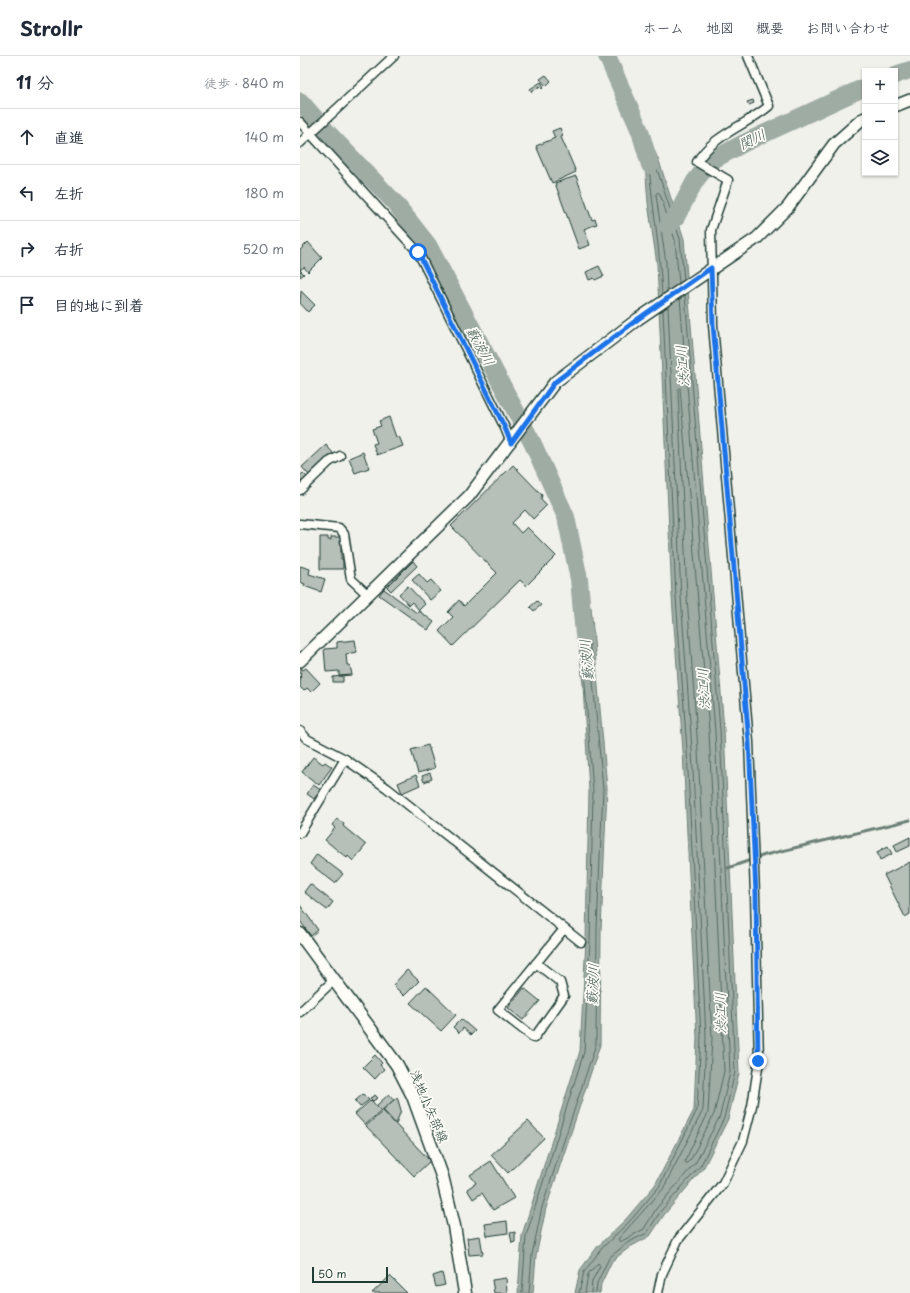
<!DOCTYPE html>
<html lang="ja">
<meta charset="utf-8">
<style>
:root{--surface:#fff;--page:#f2f2f3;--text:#1f2937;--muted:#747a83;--line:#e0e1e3}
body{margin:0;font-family:"Playpen Sans","Klee One",sans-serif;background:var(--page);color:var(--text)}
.controls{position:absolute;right:12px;top:12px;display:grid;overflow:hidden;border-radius:0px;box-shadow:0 1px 3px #0004}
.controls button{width:36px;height:36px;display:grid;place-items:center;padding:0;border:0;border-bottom:1px solid var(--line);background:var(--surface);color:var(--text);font:20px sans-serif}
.scale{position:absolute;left:12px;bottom:10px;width:76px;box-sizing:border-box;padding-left:4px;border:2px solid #1f3d34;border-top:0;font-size:11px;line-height:14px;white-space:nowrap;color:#1f3d34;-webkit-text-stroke:3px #fdfcf7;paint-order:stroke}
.stop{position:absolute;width:12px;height:12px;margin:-9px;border:3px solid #1a73e8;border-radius:50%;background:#fff}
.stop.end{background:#1a73e8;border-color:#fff;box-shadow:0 1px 4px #0008}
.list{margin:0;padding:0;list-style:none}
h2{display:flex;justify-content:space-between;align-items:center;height:52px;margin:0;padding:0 16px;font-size:17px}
h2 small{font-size:13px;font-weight:400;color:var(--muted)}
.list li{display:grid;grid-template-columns:26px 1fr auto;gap:12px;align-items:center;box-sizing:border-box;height:56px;padding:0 16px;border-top:1px solid var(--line)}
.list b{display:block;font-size:15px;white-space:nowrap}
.list em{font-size:13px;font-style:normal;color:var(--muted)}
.icon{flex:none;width:22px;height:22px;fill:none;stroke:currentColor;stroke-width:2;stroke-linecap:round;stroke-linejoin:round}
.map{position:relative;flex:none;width:610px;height:1237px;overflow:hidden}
header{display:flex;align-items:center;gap:24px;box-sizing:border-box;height:56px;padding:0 20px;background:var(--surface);border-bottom:1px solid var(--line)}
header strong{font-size:19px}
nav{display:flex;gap:22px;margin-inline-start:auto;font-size:14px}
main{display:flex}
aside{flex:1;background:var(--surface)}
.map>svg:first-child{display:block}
.water{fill:#9faca4;stroke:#6c8077}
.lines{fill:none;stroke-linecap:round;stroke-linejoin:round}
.shore{stroke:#526961;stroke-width:1}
.stream{stroke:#6c8077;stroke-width:3}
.river{stroke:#9faca4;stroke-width:18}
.building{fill:#b6bfb8;stroke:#1f3d34}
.minor-casing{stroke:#1f3d34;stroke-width:11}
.tertiary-casing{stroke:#1f3d34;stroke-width:14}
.secondary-casing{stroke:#1f3d34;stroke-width:15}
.minor{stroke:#fdfcf7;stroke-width:8}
.tertiary{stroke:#fdfcf7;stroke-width:11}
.secondary{stroke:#fdfcf7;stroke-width:12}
.route{stroke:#1a73e8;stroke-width:5}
.labels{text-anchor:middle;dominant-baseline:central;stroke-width:3.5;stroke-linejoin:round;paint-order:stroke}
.street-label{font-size:13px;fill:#1f3d34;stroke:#fdfcf7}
.water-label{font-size:14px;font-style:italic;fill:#455e56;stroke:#fdfcf7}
</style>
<header>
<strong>Strollr</strong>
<nav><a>ホーム</a><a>地図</a><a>概要</a><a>お問い合わせ</a></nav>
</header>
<main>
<aside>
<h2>11 分<small>徒歩 · 840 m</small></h2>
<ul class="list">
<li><svg class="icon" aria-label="ahead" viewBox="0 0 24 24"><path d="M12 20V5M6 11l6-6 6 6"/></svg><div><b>直進</b></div><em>140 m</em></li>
<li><svg class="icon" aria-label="left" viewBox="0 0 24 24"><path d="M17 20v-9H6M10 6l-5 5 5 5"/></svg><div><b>左折</b></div><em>180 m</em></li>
<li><svg class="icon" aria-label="right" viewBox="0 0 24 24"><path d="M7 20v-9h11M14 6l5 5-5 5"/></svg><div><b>右折</b></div><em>520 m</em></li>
<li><svg class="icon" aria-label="arrive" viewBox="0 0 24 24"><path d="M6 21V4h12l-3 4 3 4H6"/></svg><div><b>目的地に到着</b></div></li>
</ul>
</aside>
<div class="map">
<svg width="610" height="1237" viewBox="0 0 610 1237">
<rect width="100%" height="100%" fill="#f0f1eb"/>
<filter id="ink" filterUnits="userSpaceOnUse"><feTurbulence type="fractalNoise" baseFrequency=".025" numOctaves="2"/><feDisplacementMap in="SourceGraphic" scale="8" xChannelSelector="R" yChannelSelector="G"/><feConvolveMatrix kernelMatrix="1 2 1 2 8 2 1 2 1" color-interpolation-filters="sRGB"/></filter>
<g filter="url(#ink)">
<g class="water">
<polygon points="342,67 359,105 384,183 424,674 439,1017 428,1063 404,1111 364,1159 350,1180 330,1191 312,1205 301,1228 300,1237 275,1237 280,1214 298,1190 326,1163 355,1129 394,1054 397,982 383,695 372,541 357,208 348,147"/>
<polygon points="291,551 307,732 301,874 300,989 246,1152 236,1200 233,1237 218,1237 222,1179 280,995 286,884 289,735 283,629 276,558"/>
</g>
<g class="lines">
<g class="shore">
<polyline points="367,235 366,207 357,146 356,138 358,136 360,138 375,184 379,227"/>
<path d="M362 239C360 192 352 147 348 101L350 98 355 107 380 183 384 224"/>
<polyline points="368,251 381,541 392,694 406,981 403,1054 363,1133 318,1183 320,1186 344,1173 356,1153 396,1106 420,1060 430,1016 415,675 380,242"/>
<polygon points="380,332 409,675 424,1015 414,1058 391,1103 386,1108 385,1105 408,1057 412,982 398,694 387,541 378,334"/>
<polyline points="222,1237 226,1180 284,996 290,885 293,735 280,561 286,558 287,560 303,733 297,873 296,988 242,1151 232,1199 229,1237"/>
<polyline points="279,1237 284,1216 302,1192 329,1166 359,1131 397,1054 401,981 387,694 376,541 363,254"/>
<polyline points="285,1237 288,1218 298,1207 300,1210 292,1225 291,1237"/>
<polyline points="296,1237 297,1227 309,1202 327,1187 347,1177 360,1156 401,1109 424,1062 435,1016 420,674 385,239"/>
</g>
<polyline class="stream" points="428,812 465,799 610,764"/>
<g class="river">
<polyline points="307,0 340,75 350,109"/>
<polyline points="595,19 610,14"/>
<polyline points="0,45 28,77 95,147 128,189 233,388 266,461 279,523 284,579"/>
<polyline points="368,170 376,161 395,125 411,105 444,87 565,31"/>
</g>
</g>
<g class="building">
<polygon points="246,19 251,25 246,30 240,23"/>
<polygon points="241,26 244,31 242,33 240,30 232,36 230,33"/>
<polygon points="453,44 454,47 449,49 447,46"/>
<polygon points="260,72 263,80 261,81 276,116 252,127 236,90 255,82 252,75"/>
<polygon points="276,120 292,164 295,163 297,168 284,173 290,189 279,193 255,127"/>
<polygon points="8,186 22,202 8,216 4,211 0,214 4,218 0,221 0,194"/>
<polygon points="299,210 304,220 295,224 294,222 289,224 286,216"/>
<polygon points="1,235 15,249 8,256 0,247"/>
<polygon points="89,361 96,381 99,380 103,390 77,399 73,388 77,387 72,373 81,370 79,365"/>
<polygon points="26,389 33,397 9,419 2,411"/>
<polygon points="63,396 69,412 55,417 49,402"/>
<polygon points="213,409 242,439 241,443 247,449 233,463 225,454 212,467 221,477 227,471 256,500 226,530 220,524 153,590 139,575 153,561 148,556 159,544 164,550 197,517 151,470"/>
<polygon points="3,417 8,422 1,429 0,420"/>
<polygon points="20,481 28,481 28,484 31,484 31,481 41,481 41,503 43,503 43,513 20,513"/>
<polygon points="113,505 117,510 91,535 87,531"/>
<polygon points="0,510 10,513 9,518 25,523 21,536 4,530 5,528 0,526"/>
<polygon points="119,518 127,527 131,524 141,535 130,544 112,524"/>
<polygon points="108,530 125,548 119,554 112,546 109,549 99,538"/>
<polygon points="84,533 117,557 119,555 134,566 128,574 79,539"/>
<polygon points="237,545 241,549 234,555 230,551"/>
<polygon points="55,584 57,596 46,598 47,609 50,609 52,619 39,620 39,615 26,616 24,593 37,592 37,586"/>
<polygon points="1,611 3,614 6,612 20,627 11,636 7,632 4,635 0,631"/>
<polygon points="43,620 43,626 33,626 33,621"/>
<polygon points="128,689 135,712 118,717 111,694"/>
<polygon points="13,701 23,708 25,706 32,711 19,729 2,716"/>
<polygon points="130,717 132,723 124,726 122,720"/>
<polygon points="116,719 120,729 102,737 98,727"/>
<polygon points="13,729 21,734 14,743 7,738"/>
<polygon points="37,763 44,768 43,770 66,789 53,805 48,800 47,802 25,784 35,772 32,769"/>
<polygon points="610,781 610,790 597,796 594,789"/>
<polygon points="588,790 592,798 580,804 577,796"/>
<polygon points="17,798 43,818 35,827 10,808"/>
<polygon points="610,806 610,858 605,861 584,819"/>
<polygon points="10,828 33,846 27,854 4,836"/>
<polygon points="0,849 18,874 11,880 0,865"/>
<polygon points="107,914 119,925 104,940 93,929"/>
<polygon points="126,930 156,959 141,975 110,947"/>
<polygon points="224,932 240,945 223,964 208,952"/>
<polygon points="161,963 175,975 171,979 163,972 159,977 153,971"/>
<polygon points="75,999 82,1007 80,1009 84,1013 75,1023 63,1011"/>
<polygon points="63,1038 69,1044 60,1051 55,1045"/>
<polygon points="89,1038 94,1044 81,1055 76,1050"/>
<polygon points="75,1039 78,1042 73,1045 70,1042"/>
<polygon points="97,1041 101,1054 96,1068 83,1054"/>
<polygon points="71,1044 81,1055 65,1069 55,1058"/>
<polygon points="83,1055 130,1105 114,1120 66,1070"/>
<polygon points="228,1065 244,1082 208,1117 191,1099"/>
<polygon points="191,1105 214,1142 193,1154 182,1137 173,1143 167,1133 176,1127 170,1119"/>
<polygon points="207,1165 208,1177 187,1180 185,1168"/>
<polygon points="215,1176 215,1186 212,1187 210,1177"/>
<polygon points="180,1180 183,1198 169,1199 167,1182"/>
<polygon points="142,1217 145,1229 136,1231 133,1220"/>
<polygon points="90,1220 107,1237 72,1237"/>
<polygon points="206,1222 207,1237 194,1237 192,1224"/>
</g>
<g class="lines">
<defs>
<g id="minor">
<polyline points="0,66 118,196 205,372 211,387"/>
<polyline points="0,87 94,0"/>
<polyline points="0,434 29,406 40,400"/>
<polyline points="0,468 39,472 44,478 51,523 67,538"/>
<polyline points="0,675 7,683 45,703 87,732 281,886"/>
<polyline points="0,777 45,703"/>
<polyline points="236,907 260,926 264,940 234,982 198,954 264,873"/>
<polyline points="0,956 34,924"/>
<path d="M358 1237 362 1218 378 1184 423 1127 443 1085 452 1050 459 1005 455 838 449 686 413 269 411 174 428 124 397 106C413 79 445 70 469 50L448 0"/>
</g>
<g id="tertiary">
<polyline points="595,50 610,44"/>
<polyline points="0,605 169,440 255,326 338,263 457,182 488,151 534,88 561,64 565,62"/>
</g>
<polyline id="secondary" points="0,878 97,1009 113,1040 142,1120 154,1170 165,1237"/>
</defs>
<use href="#minor" class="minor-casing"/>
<use href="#tertiary" class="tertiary-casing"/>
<use href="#secondary" class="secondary-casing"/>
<use href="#minor" class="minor"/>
<use href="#tertiary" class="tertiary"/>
<use href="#secondary" class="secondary"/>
</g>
</g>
<g class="lines" filter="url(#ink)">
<polyline class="route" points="118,196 205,372 211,387 255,326 338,263 411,212 413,268 449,686 456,838 458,1005"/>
</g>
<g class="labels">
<g class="street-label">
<text transform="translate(130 1050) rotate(67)">浅地小矢部線</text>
</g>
<g class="water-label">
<text transform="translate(452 83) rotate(-26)">関川</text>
<text transform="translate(181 290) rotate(62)">藪波川</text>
<text transform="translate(382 310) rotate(-94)">渋江川</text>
<text transform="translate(286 604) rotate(-95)">藪波川</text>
<text transform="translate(403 633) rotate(-93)">渋江川</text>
<text transform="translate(292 928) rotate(-87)">藪波川</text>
<text transform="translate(420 957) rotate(-91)">渋江川</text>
</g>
</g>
</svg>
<div class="controls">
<button>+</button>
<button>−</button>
<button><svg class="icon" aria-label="layers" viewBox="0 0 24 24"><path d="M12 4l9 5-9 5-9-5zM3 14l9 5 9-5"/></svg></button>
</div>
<div class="scale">50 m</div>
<div class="stop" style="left:118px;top:196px"></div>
<div class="stop end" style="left:458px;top:1005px"></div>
</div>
</main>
